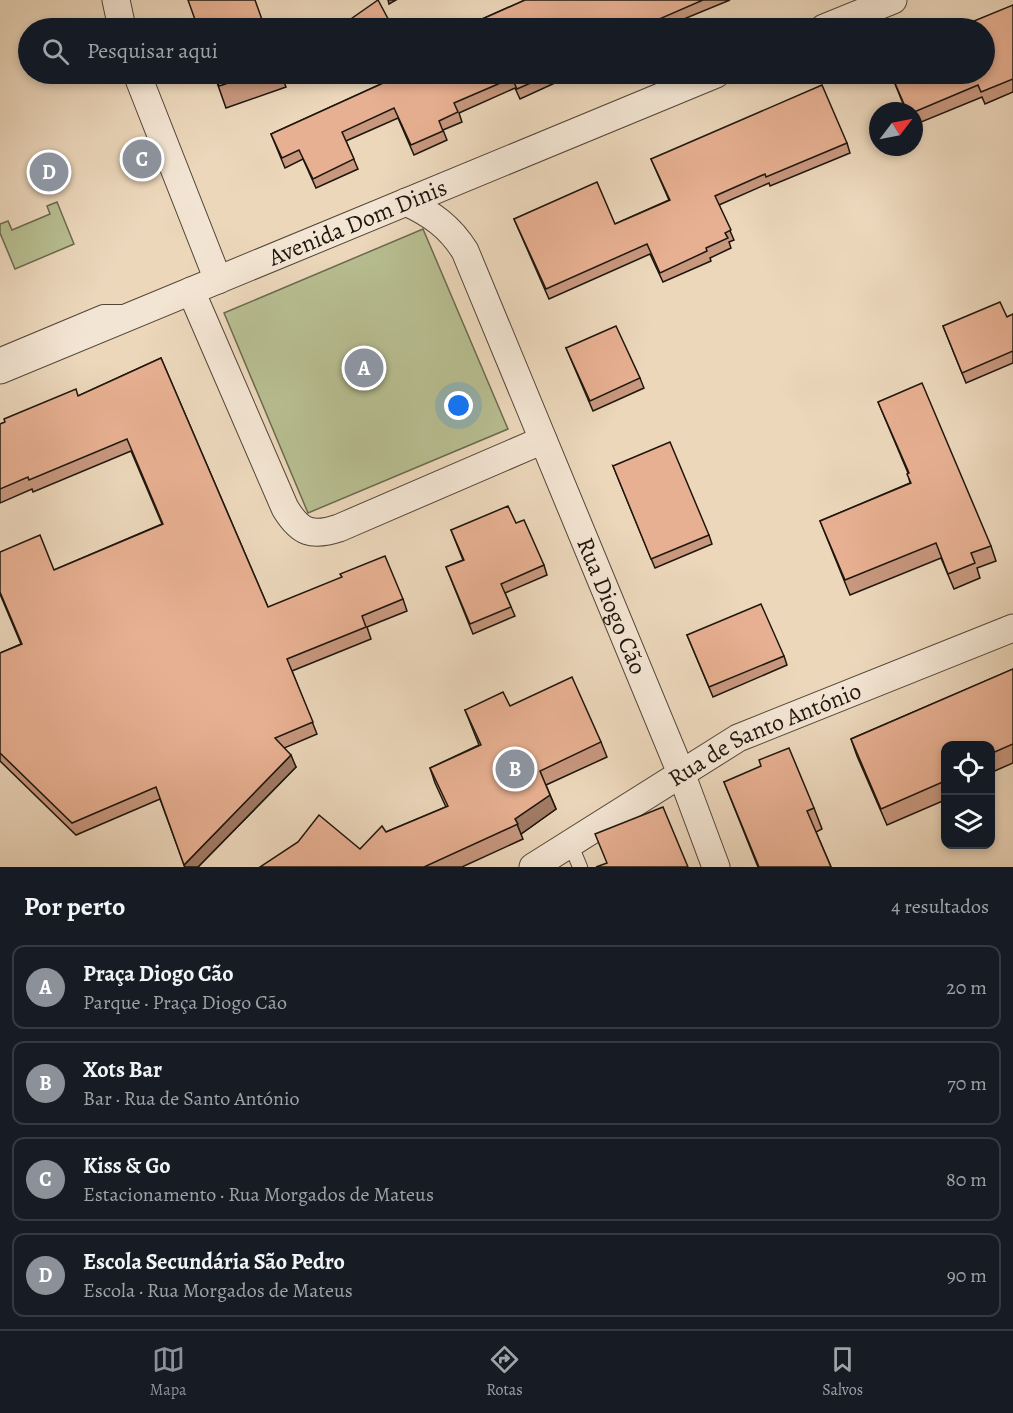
<!DOCTYPE html>
<html lang="pt">
<meta charset="utf-8">
<style>
:root{--surface:#171b24;--page:#242831;--text:#f1f3f6;--muted:#9ea1a6;--line:#363941;--accent:#8c9099}
body{margin:0;font-family:Alegreya,serif;background:var(--page);color:var(--text)}
.controls{position:absolute;right:18px;bottom:18px;display:grid;overflow:hidden;border-radius:12px;box-shadow:0 3px 9px #0003}
.controls button{width:54px;height:54px;display:grid;place-items:center;padding:0;border:0;border-bottom:2px solid var(--line);background:var(--surface);color:var(--text);font:30px sans-serif}
.compass{position:absolute;left:869px;top:102px;width:54px;height:54px;border-radius:50%;background:var(--surface);box-shadow:0 3px 9px #0003;rotate:58deg}
.you{position:absolute;left:459px;top:406px;width:21px;height:21px;margin:-15px;border:4px solid #fff;border-radius:50%;background:#1a73e8;box-shadow:0 0 0 9px #1a73e833}
.badge{display:grid;place-items:center;width:39px;height:39px;border-radius:50%;background:var(--accent);color:#fff;font-size:20px;font-weight:700}
.pin{position:absolute;translate:-50% -50%;border:3px solid #fff;box-shadow:0 2px 6px #0006}
.list{margin:0;padding:0;list-style:none}
h2{display:flex;justify-content:space-between;align-items:center;height:78px;margin:0;padding:0 24px;font-size:26px}
h2 small{font-size:20px;font-weight:400;color:var(--muted)}
.list li{display:grid;grid-template-columns:39px 1fr auto;gap:18px;align-items:center;box-sizing:border-box;height:84px;margin:0 12px 12px;padding:0 12px;border:2px solid var(--line);border-radius:12px}
.list b{display:block;font-size:22px;white-space:nowrap}
.list p{margin:0;font-size:20px;white-space:nowrap;color:var(--muted)}
.list em{font-size:20px;font-style:normal;color:var(--muted)}
.icon{flex:none;width:33px;height:33px;fill:none;stroke:currentColor;stroke-width:2;stroke-linecap:round;stroke-linejoin:round}
.map{position:relative;flex:none;width:1013px;height:867px;overflow:hidden}
.search{position:absolute;background:var(--surface);box-shadow:0 3px 9px #0003;left:18px;right:18px;top:18px;height:66px;display:flex;align-items:center;gap:15px;box-sizing:border-box;padding:0 21px;border-radius:33px;color:var(--muted);font-size:22px}
.sheet{height:462px;background:var(--surface)}
nav{display:flex;justify-content:space-around;align-items:center;box-sizing:border-box;height:84px;border-top:2px solid var(--line);background:var(--surface);font-size:16px;color:var(--muted)}
nav a{display:grid;justify-items:center;gap:3px}
nav .on{color:var(--accent)}
.map>svg:first-child{display:block}
.green{fill:#b7be91;stroke:#6a6a4f;stroke-width:1.5}
.lines{fill:none;stroke-linecap:round;stroke-linejoin:round}
.lane-casing{stroke:#524638;stroke-width:16}
.street-casing{stroke:#524638;stroke-width:29}
.lane{stroke:#f3e5d3;stroke-width:14}
.street{stroke:#f3e5d3;stroke-width:27}
.wall{fill:#c7977e;stroke:#1e160d;stroke-width:1.5}
.shaded-wall{fill:#a27b66;stroke:#1e160d;stroke-width:1.5}
.building{fill:#e7b092;stroke:#1e160d;stroke-width:1.5}
.labels{text-anchor:middle;dominant-baseline:central;stroke-width:6;stroke-linejoin:round;paint-order:stroke}
.street-label{font-size:24px;fill:#1e160d;stroke:#f3e5d3}
</style>
<div class="map">
<svg width="1013" height="867" viewBox="0 0 1013 867">
<rect width="100%" height="100%" fill="#ecd7bb"/>
<filter id="stains"><feTurbulence type="fractalNoise" baseFrequency=".00333" numOctaves="4"/><feColorMatrix values="0 0 0 0 .2 0 0 0 0 .09 0 0 0 0 .02 0 0 0 .5 -.17"/></filter>
<radialGradient id="worn" r=".72"><stop offset=".6" stop-color="#630" stop-opacity="0"/><stop offset="1" stop-color="#630" stop-opacity=".3"/></radialGradient>
<g class="green">
<polygon points="57,202 74,244 15,269 0,233 0,224 8,221 12,230 50,214 47,206"/>
<polygon points="423,229 508,429 308,513 224,313"/>
</g>
<g class="lines">
<defs>
<g id="lane">
<polyline points="0,355 103,312 123,312"/>
<polyline points="570,843 580,867"/>
</g>
<g id="street">
<polyline points="116,0 122,28"/>
<polyline points="824,28 893,0"/>
<polyline points="137,74 218,280"/>
<path id="s1" d="M406 202C432 214 450 227 465 251L681 773 716 867"/>
<path d="M191 291 285 508C300 533 312 537 339 528L543 440"/>
<path id="s2" d="M0 370 716 74"/>
<path id="s3" d="M533 867 738 738 1013 628"/>
</g>
</defs>
<use href="#lane" class="lane-casing"/>
<use href="#street" class="street-casing"/>
<use href="#lane" class="lane"/>
<use href="#street" class="street"/>
</g>
<g class="wall">
<polygon points="525,0 730,0 662,28 462,28"/>
<polygon points="1013,5 1013,92 985,104 982,97 914,125 914,111 906,111 891,74 984,74"/>
<polygon points="214,74 281,74 286,87 226,108"/>
<polygon points="403,74 567,74 556,78 557,82 520,99 515,88 459,113 462,122 443,130 447,140 414,155 398,118 346,141 358,169 316,188 303,159 285,168 271,134"/>
<polygon points="847,143 850,153 770,186 769,183 719,205 734,240 729,242 731,248 710,258 711,261 663,282 650,254 549,299 514,219 615,224 669,200 651,159"/>
<polygon points="1013,314 1013,363 966,383 943,326 1007,317"/>
<polygon points="566,348 640,378 644,388 593,411"/>
<polygon points="161,358 268,607 403,599 407,611 367,627 371,639 292,671 317,734 284,748 296,767 198,867 185,867 160,799 76,835 0,761 0,653 21,644 0,594 0,552 54,570 162,524 131,451 33,492 32,489 0,503 0,424 78,396"/>
<polygon points="878,402 991,546 996,561 977,568 980,578 954,589 941,558 850,595 820,521 910,483 908,473"/>
<polygon points="613,466 709,535 712,544 655,568"/>
<polygon points="516,523 544,565 547,575 505,593 515,616 473,634 446,567 463,560 451,530"/>
<polygon points="687,635 784,656 787,665 713,697"/>
<polygon points="1013,669 1013,763 990,773 990,746 945,746 945,800 887,825 857,756 851,739"/>
<polygon points="510,706 601,742 607,757 546,785 556,809 521,834 523,839 462,867 260,867 360,849 386,832 446,807 435,783 430,768 479,745 465,710"/>
<polygon points="724,782 814,808 822,829 816,832 831,867 758,867"/>
</g>
<g class="shaded-wall">
<polygon points="388,0 396,0 389,4"/>
<polygon points="291,755 296,767 198,867 185,867 184,865"/>
<polygon points="550,795 556,809 521,834 515,819"/>
</g>
<g class="building">
<polygon points="188,0 255,0 265,28 198,28"/>
<polygon points="378,0 393,28 338,28"/>
<polygon points="525,0 703,0 643,26 644,28 462,28"/>
<polygon points="1013,5 1013,79 981,92 978,85 914,112 914,111 907,111 891,74 984,74 984,28 957,28"/>
<polygon points="214,74 256,74 219,86"/>
<polygon points="403,74 551,74 517,89 512,78 454,103 458,112 439,121 443,131 411,145 394,108 342,132 354,159 313,179 299,150 282,158 271,134"/>
<polygon points="822,85 847,143 766,177 765,174 715,196 731,230 725,233 728,238 706,248 707,251 660,273 647,244 546,289 514,219 597,182 615,224 670,200 651,159"/>
<polygon points="1000,302 1007,317 1013,314 1013,351 962,373 943,326"/>
<polygon points="616,326 640,378 590,401 566,348"/>
<polygon points="161,358 268,607 342,577 340,574 385,556 403,599 362,616 366,627 287,659 313,722 275,738 291,755 184,865 156,787 72,823 0,753 0,653 22,644 0,592 0,552 40,535 54,570 163,524 127,439 29,480 28,477 0,489 0,424 5,422 4,419 76,389 78,396"/>
<polygon points="922,383 991,546 971,553 975,563 948,574 936,543 845,580 820,521 911,483 907,474 909,473 878,402"/>
<polygon points="670,442 709,535 651,559 613,466"/>
<polygon points="508,506 516,523 524,520 544,565 501,584 511,607 470,624 446,567 464,560 451,530"/>
<polygon points="761,604 784,656 709,687 687,635"/>
<polygon points="1013,669 1013,744 990,754 990,746 945,746 945,781 881,809 851,739"/>
<polygon points="572,677 601,742 540,771 550,795 515,819 518,824 424,867 260,867 298,842 319,815 360,849 382,826 386,832 448,806 430,768 481,745 465,710 503,692 510,706"/>
<polygon points="789,748 814,808 807,811 831,867 759,867 724,782 761,766 759,760"/>
<polygon points="663,807 688,867 596,867 607,863 595,834"/>
</g>
<g class="labels">
<g class="street-label">
<text stroke="none"><textPath href="#s2" startOffset="387">Avenida Dom Dinis</textPath></text>
<text stroke="none"><textPath href="#s1" startOffset="462">Rua Diogo Cão</textPath></text>
<text stroke="none"><textPath href="#s3" startOffset="268">Rua de Santo António</textPath></text>
</g>
</g>
<rect width="100%" height="100%" filter="url(#stains)"/>
<rect width="100%" height="100%" fill="url(#worn)"/>
</svg>
<div class="controls">
<button><svg class="icon" aria-label="locate" viewBox="0 0 24 24"><circle cx="12" cy="12" r="6"/><path d="M12 2v4M12 18v4M2 12h4M18 12h4"/></svg></button>
<button><svg class="icon" aria-label="layers" viewBox="0 0 24 24"><path d="M12 4l9 5-9 5-9-5zM3 14l9 5 9-5"/></svg></button>
</div>
<svg class="compass" viewBox="-18 -18 36 36"><path d="M0-13l5 13h-10z" fill="#e53935"/><path d="M0 13l5-13h-10z" fill="#9ea1a6"/></svg>
<div class="you"></div>
<div class="pin badge" style="left:364px;top:368px">A</div>
<div class="pin badge" style="left:515px;top:769px">B</div>
<div class="pin badge" style="left:142px;top:159px">C</div>
<div class="pin badge" style="left:49px;top:172px">D</div>
<div class="search"><svg class="icon" aria-label="search" viewBox="0 0 24 24"><circle cx="10" cy="10" r="6"/><path d="M15 15l6 6"/></svg>Pesquisar aqui</div>
</div>
<section class="sheet">
<h2>Por perto<small>4 resultados</small></h2>
<ul class="list">
<li><span class="badge">A</span><div><b>Praça Diogo Cão</b><p>Parque · Praça Diogo Cão</p></div><em>20 m</em></li>
<li><span class="badge">B</span><div><b>Xots Bar</b><p>Bar · Rua de Santo António</p></div><em>70 m</em></li>
<li><span class="badge">C</span><div><b>Kiss &amp; Go</b><p>Estacionamento · Rua Morgados de Mateus</p></div><em>80 m</em></li>
<li><span class="badge">D</span><div><b>Escola Secundária São Pedro</b><p>Escola · Rua Morgados de Mateus</p></div><em>90 m</em></li>
</ul>
</section>
<nav>
<a class="on"><svg class="icon" aria-label="map" viewBox="0 0 24 24"><path d="M3 6l6-2 6 2 6-2v14l-6 2-6-2-6 2zM9 4v14M15 6v14"/></svg>Mapa</a>
<a><svg class="icon" aria-label="directions" viewBox="0 0 24 24"><path d="M12 3l9 9-9 9-9-9zM9 14v-3h6M13 9l2 2-2 2"/></svg>Rotas</a>
<a><svg class="icon" aria-label="saved" viewBox="0 0 24 24"><path d="M7 4h10v16l-5-4-5 4z"/></svg>Salvos</a>
</nav>
